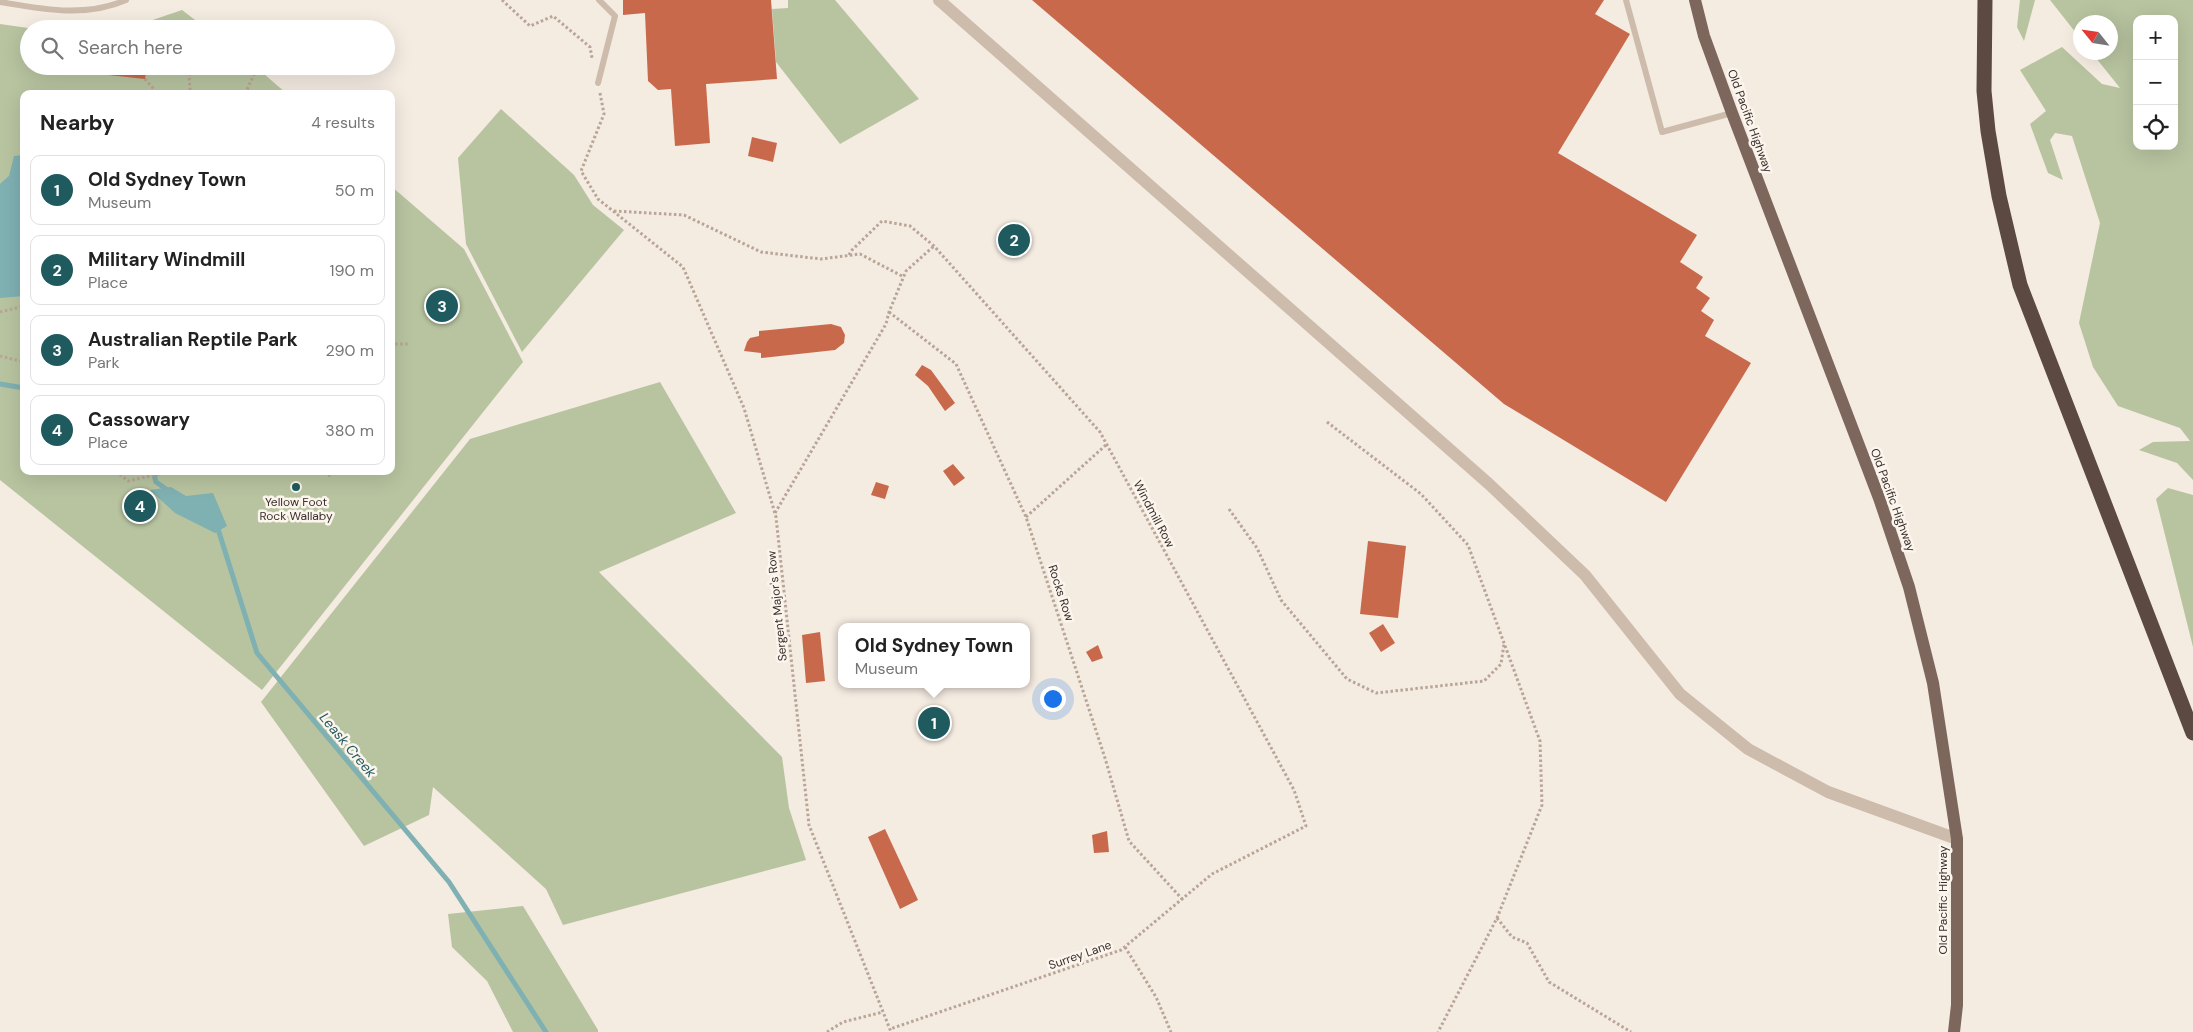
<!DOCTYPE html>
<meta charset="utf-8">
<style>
:root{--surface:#fff;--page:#f6f6f6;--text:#222;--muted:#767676;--line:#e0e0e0;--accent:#1f5a5e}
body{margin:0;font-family:"DM Sans",sans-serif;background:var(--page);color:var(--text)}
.controls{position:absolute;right:15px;top:15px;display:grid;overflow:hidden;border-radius:10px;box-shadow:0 5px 20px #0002}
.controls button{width:45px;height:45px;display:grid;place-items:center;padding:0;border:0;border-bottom:1px solid var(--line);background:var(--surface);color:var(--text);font:25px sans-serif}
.compass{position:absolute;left:2073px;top:15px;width:45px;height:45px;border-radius:50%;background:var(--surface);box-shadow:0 5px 20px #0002;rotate:300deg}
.you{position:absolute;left:1052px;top:698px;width:18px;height:18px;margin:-12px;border:4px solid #fff;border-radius:50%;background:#1a73e8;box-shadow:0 0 0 8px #1a73e833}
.badge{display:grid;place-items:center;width:32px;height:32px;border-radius:50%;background:var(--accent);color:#fff;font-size:16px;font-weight:700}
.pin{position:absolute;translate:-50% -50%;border:2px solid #fff;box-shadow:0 1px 5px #0006}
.popup{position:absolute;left:838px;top:623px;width:192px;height:65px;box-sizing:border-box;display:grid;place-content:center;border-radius:10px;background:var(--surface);filter:drop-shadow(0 1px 4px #0005);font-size:16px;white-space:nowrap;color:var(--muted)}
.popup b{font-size:19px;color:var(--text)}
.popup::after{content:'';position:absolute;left:50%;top:100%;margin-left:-10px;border:10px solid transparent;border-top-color:var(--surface)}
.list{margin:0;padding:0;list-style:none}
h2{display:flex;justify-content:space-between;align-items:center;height:65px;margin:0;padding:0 20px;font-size:21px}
h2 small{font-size:16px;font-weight:400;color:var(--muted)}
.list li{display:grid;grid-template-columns:32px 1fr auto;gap:15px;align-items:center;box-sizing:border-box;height:70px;margin:0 10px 10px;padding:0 10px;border:1px solid var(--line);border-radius:10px}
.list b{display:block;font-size:19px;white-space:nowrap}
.list p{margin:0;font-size:16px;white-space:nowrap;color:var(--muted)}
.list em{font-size:16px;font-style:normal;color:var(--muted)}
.icon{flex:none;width:28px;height:28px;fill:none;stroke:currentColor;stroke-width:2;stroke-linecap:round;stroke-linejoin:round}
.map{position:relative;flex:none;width:2193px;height:1032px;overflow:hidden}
.search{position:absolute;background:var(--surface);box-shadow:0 5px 20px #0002;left:20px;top:20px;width:375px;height:55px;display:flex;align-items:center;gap:12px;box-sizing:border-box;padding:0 18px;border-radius:28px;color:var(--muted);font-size:19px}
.panel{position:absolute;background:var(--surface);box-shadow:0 5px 20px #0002;left:20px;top:90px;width:375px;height:385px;border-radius:10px}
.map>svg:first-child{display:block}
.green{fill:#b8c4a0;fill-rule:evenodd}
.water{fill:#7fb0b2}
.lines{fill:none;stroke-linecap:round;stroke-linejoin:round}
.stream{stroke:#7fb0b2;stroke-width:5}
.building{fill:#c8694b}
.path{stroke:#b9a596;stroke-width:3;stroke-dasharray:2.5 2.5;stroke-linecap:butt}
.lane{stroke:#cdbbac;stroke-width:6}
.street{stroke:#cdbbac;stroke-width:12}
.primary{stroke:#7d675c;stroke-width:12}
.highway{stroke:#5c4a42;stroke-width:15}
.poi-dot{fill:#1f5a5e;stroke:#fbf5ee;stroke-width:2}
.labels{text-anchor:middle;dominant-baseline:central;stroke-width:5;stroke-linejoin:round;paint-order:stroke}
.street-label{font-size:12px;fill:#3b302b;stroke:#fbf5ee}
.poi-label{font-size:12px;fill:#3b302b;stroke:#fbf5ee}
.water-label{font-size:14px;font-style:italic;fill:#1f5a5e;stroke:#fbf5ee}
</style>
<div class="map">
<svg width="2193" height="1032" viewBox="0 0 2193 1032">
<rect width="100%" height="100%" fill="#f4ebe1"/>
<g class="green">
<polygon points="788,0 835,0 919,99 840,144 776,62 772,9 788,8"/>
<polygon points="2020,0 2035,0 2024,41 2017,27"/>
<path d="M2050 0H2193V480L2177 463 2139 450 2153 442 2190 441 2180 428 2118 406 2093 367 2079 323 2100 223 2072 136 2055 133 2050 140 2063 180 2048 173 2030 124 2046 111 2020 70 2062 47 2102 84 2120 88 2092 53 2110 52V22H2080V38ZM2137 19H2174V146H2137Z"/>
<polygon points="182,10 207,29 126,29"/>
<polygon points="0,24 35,29 29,29 29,66 255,66 287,94 24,94 24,471 391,471 391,186 464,249 523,362 262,690 0,480"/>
<polygon points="501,109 574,175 593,205 624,230 522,352 466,244 458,158"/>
<polygon points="660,382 736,513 599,572 782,757 789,808 806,860 563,925 546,889 433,787 429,815 364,846 261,702 470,439"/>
<polygon points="2168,488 2193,495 2193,647 2156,499"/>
<polygon points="523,906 598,1030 598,1032 513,1032 487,981 452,947 448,914"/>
</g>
<g class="water">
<polygon points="24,155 24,296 0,298 0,184 9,176 14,156"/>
<polygon points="171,487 186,496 213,493 227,526 215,533 175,513 150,490"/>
</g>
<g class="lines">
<g class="stream">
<polyline points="0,384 24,388"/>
<polyline points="153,471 156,482 169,491"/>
<polyline points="215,527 218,529 257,653 449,882 546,1032"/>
</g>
</g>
<g class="building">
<polygon points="623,0 771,0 777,79 706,84 710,143 675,146 671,89 658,90 648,81 645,13 623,15"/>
<polygon points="1032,0 1604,0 1595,14 1630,34 1558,153 1697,235 1680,262 1703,277 1696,288 1710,298 1701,311 1714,320 1705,336 1751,363 1666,502 1504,404"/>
<polygon points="109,66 147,66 145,79 108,75"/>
<polygon points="752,137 777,143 773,162 748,156"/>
<circle cx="1014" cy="239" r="9"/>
<polygon points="831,324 841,327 845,335 844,343 835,350 761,358 761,353 744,351 747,342 750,338 759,336 759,331"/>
<polygon points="922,365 931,370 955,403 945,411 928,386 915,375"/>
<polygon points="953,464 965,478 954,486 943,471"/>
<polygon points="876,482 889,486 885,499 871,495"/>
<polygon points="1368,541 1406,546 1398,618 1360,614"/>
<polygon points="1383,624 1395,643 1381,652 1369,633"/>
<polygon points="820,632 825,681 806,683 802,635"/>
<polygon points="1098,645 1103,658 1092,662 1086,652"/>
<polygon points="885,829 918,900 900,909 868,837"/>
<polygon points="1107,831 1109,852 1094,853 1092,835"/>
</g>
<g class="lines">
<g class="path">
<polyline points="502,0 530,26 553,16 590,47 592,58"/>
<polyline points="240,66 254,73"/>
<polyline points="145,79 158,94"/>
<polyline points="600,93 604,114 581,171 598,199 683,267 744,408 776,517 809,825 891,1032"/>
<polyline points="194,94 190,89 189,75 197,66"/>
<polyline points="245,94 258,66"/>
<polyline points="614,211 684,215 761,252 821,259 860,254 904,277"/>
<polyline points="849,255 852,250 882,221 910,226 934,246 1100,432 1294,790 1306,826 1212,874 1121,950 890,1029"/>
<polyline points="0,312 24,306"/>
<polyline points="889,312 956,364 1026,517 1105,758 1129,841 1183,900"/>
<polyline points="391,342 393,344 409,344"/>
<polyline points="0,356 24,362"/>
<polyline points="1327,422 1421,494 1468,545 1540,741 1542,805 1497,918 1438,1032"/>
<polyline points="116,471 128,481 173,471"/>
<polyline points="319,471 331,476"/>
<polyline points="1229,509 1257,548 1281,600 1347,679 1376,693 1484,681 1501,664 1504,644"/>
<polyline points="775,513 886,324 889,312 906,271 934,246"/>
<polyline points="1026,517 1107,444"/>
<polyline points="1497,918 1512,937 1527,943 1549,982 1631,1032"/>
<polyline points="1125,947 1156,997 1171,1032"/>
<polyline points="827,1032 843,1022 883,1012"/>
</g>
<g class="lane">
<polyline points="1626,0 1662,132 1732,113"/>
<path d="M0 2C42 9 85 18 126 0"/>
<polyline points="598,83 615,16 599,0"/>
</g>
<polyline class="street" points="939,0 1489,484 1585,575 1680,694 1748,749 1828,792 1957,839"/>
<polyline class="primary" points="1695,0 1704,36 1732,113 1879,498 1909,587 1933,683 1957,839 1957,1005 1954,1032"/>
<polyline class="highway" points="1985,0 1984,91 1988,131 1999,196 2020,285 2193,733"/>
</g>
<circle class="poi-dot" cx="296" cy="487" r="5"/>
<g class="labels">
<g class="street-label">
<text transform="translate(1750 121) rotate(70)">Old Pacific Highway</text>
<text transform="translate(1893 500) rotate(70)">Old Pacific Highway</text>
<text transform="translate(1154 514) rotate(62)">Windmill Row</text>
<text transform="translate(1061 593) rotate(72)">Rocks Row</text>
<text transform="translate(777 606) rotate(-96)">Sergent Major's Row</text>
<text transform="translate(1943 900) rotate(-90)">Old Pacific Highway</text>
<text transform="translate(1080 955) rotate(-19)">Surrey Lane</text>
</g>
<g class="poi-label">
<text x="296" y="502">Yellow Foot<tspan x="296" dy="14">Rock Wallaby</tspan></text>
</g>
<g class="water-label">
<text transform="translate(348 745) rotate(50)">Leask Creek</text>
</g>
</g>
</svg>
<div class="controls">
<button>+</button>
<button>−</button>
<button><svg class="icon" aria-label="locate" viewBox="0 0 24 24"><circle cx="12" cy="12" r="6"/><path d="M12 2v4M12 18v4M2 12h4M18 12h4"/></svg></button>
</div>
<svg class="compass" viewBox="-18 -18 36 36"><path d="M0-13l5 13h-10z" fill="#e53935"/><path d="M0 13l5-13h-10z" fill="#767676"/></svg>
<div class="you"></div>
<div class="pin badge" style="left:934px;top:723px">1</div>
<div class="popup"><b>Old Sydney Town</b>Museum</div>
<div class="pin badge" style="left:1014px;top:240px">2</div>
<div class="pin badge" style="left:442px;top:306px">3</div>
<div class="pin badge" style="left:140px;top:506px">4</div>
<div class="search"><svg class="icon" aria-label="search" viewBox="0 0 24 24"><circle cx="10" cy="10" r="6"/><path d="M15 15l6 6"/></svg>Search here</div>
<section class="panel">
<h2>Nearby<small>4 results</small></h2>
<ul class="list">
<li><span class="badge">1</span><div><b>Old Sydney Town</b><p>Museum</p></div><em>50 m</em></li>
<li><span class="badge">2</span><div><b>Military Windmill</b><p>Place</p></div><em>190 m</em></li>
<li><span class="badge">3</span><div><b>Australian Reptile Park</b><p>Park</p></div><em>290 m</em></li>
<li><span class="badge">4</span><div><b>Cassowary</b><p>Place</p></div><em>380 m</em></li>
</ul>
</section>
</div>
